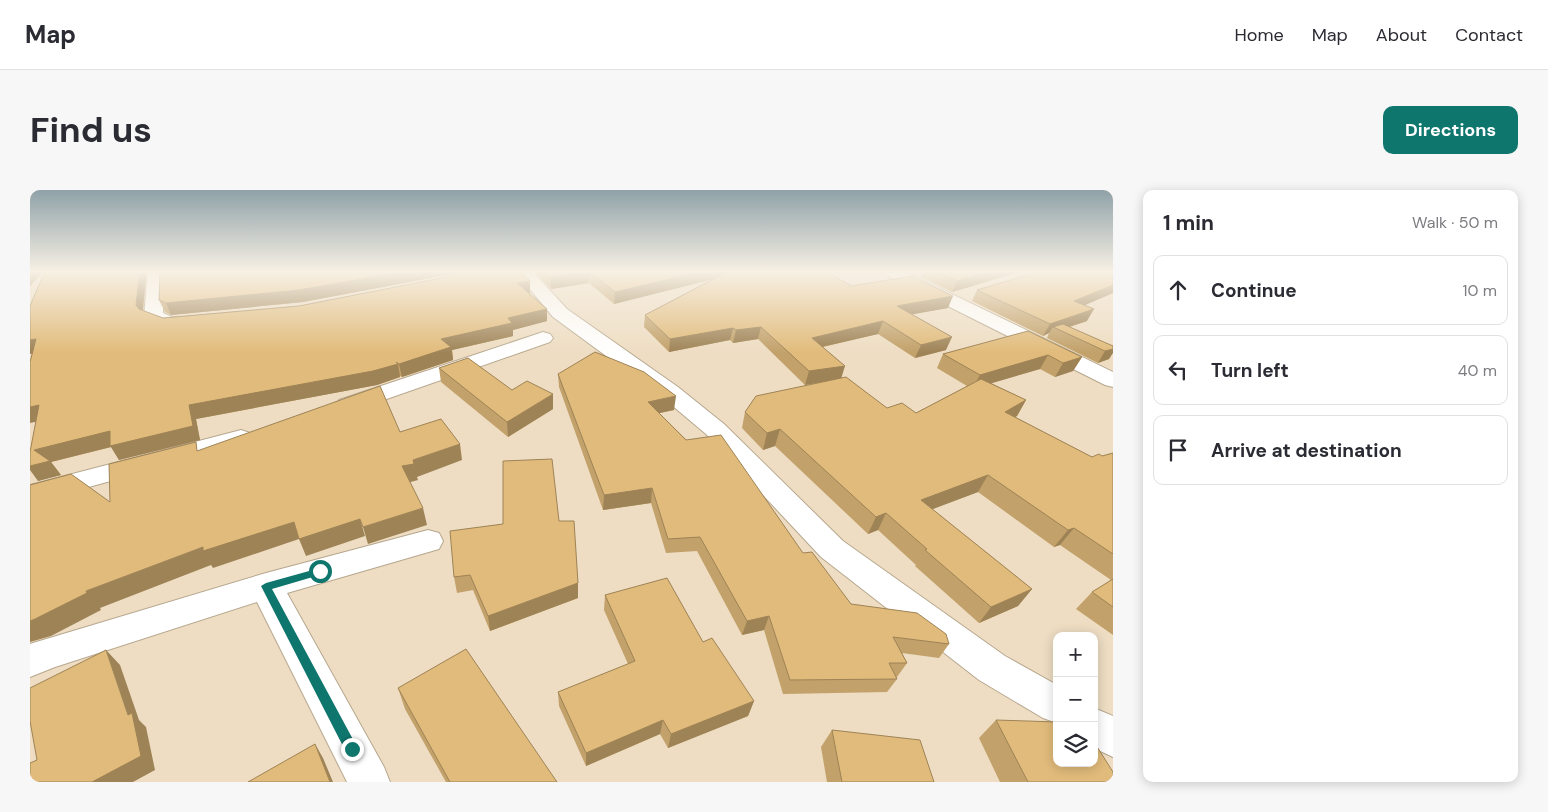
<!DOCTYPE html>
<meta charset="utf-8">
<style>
:root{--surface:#fff;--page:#f7f7f7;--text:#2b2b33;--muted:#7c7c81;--line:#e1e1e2;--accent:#0f766e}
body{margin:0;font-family:"DM Sans",sans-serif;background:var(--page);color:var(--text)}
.controls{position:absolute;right:15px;bottom:15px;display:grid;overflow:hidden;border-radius:10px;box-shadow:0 2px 12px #0003}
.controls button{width:45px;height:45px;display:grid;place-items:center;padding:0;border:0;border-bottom:1px solid var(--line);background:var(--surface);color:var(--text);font:25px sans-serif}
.stop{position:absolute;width:15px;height:15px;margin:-11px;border:4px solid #0f766e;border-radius:50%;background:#fff}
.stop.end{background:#0f766e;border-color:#fff;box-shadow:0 1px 5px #0008}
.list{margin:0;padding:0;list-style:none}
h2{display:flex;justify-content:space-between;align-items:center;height:65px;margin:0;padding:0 20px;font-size:21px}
h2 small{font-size:16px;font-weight:400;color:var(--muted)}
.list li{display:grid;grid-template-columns:32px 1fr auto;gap:15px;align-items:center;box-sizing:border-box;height:70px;margin:0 10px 10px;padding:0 10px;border:1px solid var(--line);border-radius:10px}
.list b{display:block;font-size:19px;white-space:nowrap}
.list em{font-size:16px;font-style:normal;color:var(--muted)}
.icon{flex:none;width:28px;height:28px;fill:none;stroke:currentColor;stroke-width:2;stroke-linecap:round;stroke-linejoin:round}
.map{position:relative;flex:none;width:1083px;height:592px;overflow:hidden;border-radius:10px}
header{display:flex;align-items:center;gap:30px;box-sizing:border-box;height:70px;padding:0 25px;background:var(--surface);border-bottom:1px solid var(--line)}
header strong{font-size:24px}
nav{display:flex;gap:28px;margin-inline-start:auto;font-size:18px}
.intro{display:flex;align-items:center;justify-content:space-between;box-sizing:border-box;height:120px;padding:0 30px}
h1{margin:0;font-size:35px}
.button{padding:12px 22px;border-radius:10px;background:var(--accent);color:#fff;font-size:18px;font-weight:700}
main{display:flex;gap:30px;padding:0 30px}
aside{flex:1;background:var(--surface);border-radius:10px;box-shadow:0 2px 12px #0003}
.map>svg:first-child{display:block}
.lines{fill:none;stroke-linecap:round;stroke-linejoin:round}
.minor-casing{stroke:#b6a78e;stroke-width:2}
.minor{fill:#fff;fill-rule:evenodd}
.wall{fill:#c2a16a}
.shaded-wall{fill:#9e8356}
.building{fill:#e1bb7b;stroke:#9e8356}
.route{fill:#0f766e}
</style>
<header>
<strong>Map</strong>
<nav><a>Home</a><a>Map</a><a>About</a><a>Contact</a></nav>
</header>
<div class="intro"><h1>Find us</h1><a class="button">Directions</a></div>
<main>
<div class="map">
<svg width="1083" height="592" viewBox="0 0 1083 592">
<rect width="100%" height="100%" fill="#eeddc3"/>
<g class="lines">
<defs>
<g id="minor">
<path d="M118 81H134L133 123 142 127 164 128 167 132 164 136C148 140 124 141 114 126Z"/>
<polygon points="485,81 502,81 537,119 648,197 694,234 813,351 975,466 1027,495 1027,533 1013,528 949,490 791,367 676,244 632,207 523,127"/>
<polygon points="854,81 874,81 1083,182 1083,197 1075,195 856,85"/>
<polygon points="513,142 520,144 523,148 520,152 325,220 317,222 309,220 305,215 309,210"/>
<polygon points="211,240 220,243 224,248 220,253 0,313 0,295"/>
<polygon points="398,340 409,343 413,351 409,359 257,403 354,577 360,592 317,592 227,412 25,477 0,487 0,454 3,453 236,383"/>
<polygon points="1064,518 1083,526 1083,567 1064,558"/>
</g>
</defs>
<use href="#minor" class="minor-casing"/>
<use href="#minor" class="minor"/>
</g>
<g class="wall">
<polygon points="130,81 433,81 427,83 273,112 141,125 135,122 129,110"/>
<polygon points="504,81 794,81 822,96 918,118 882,124 916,160 885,168 848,144 793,157 811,188 857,218 886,223 937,196 907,178 913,164 998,141 1052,167 1043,181 1025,187 1010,179 961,193 996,210 987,226 985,227 1062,267 1072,266 1083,263 1083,445 1046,419 1062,402 1081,390 1030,355 1024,357 948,302 902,319 1002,399 988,416 949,433 885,376 886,375 848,340 838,344 745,256 733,260 712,238 715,222 790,192 775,195 728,149 703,153 700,150 639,162 614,137 615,125 682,89 584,114 559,93 521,99"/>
<polygon points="894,81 993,81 922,102 891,87"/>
<polygon points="116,87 113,121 133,128 269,116 500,91 500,103 498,103 517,131 483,140 483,146 422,160 423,170 372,187 370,186 370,187 347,195 166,229 170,250 89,270 81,257 21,272 31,285 8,291 2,164"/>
<polygon points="947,100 1083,103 1054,115 1057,131 1039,137 1083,156 1079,169 1068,173 1017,148 1019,143 1013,146 942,111"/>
<polygon points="409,178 482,200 523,219 478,247 411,192"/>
<polygon points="528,184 644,220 629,223 773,363 821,414 919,454 909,468 872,463 877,473 867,487 866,487 867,489 857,502 753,504 734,440 712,445 667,361 636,363 621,313 573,320 529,197"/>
<polygon points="529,331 548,393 548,408 460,441 443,400 427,403 424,387"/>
<polygon points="575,405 673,452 724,511 718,526 638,558 630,544 556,576 529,516 528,502 598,474 574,420"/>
<polygon points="368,498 527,592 416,592 375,519"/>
<polygon points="966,530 1083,592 970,592 949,548"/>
<polygon points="802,540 904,592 797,592 791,557"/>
</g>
<g class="shaded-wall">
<polygon points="0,81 14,81 0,96"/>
<polygon points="110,81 115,81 116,87 112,127 106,115"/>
<polygon points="378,81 433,81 427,83 273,112 141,125 136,113"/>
<polygon points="559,81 559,93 521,99 521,87"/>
<polygon points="673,81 701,81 700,85 584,114 585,102"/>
<polygon points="962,81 993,81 922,102 927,91"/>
<polygon points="500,91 500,103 488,105 487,93"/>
<polygon points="1083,95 1083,103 1037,123 1044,111"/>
<polygon points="923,106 918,118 862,128 867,116"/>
<polygon points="517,119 517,131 483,140 483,146 422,160 423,170 372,187 369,174 411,149 478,128"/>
<polygon points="1064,119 1057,131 1030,140 1023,137 1019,143 1013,146 1020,134"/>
<polygon points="853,131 848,144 778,160 782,148"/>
<polygon points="731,137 728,149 703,153 706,140"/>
<polygon points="703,138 700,150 639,162 640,149"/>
<polygon points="922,147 916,160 885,168 891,155"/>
<polygon points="6,149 15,161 0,164 0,150"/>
<polygon points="1083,159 1083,163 1079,169 1068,173 1075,161"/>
<polygon points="1018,165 1010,179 942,199 950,185"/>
<polygon points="1052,167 1043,181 1025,187 1033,173"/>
<polygon points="368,174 370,187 347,195 166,229 170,250 89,270 81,257 21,272 31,285 8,291 0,280 0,276 4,260 159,215"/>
<polygon points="815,176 811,189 775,195 779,181"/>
<polygon points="523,204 523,219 478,247 477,232"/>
<polygon points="646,206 644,220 616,226 618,212"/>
<polygon points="996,210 987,226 966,238 975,222"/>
<polygon points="9,215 19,229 0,233 0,217"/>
<polygon points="750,239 745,256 733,260 737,243"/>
<polygon points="430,254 432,270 387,287 388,290 377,293 372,276 383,270"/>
<polygon points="958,285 948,302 882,327 891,310"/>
<polygon points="622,298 621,313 573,320 574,305"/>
<polygon points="393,318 397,335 338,354 333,337"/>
<polygon points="856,323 848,340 838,344 846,327"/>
<polygon points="330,329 335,346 276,366 269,349 183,378 181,375 70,418 71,420 21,446 0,452 0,431 56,401 173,357 264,332"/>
<polygon points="1044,338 1030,355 1024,357 1038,340"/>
<polygon points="548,393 548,408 460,441 458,426"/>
<polygon points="1002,399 988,416 949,433 961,417"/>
<polygon points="739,426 734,440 712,445 717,431"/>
<polygon points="76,460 90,475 109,530 116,537 125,580 103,592 62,592 98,525"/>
<polygon points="724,511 718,526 638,558 641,544"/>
<polygon points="633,530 630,544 556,576 556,563"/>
<polygon points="285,554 293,568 303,592 300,592"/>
</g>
<g class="building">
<polygon points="15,81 110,81 106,115 109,119 133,128 269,116 432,84 440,81 491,81 500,91 487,93 517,119 478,128 482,133 411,149 421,157 369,174 366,172 368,174 343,181 159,215 163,236 80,256 80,241 4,260 20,271 0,276 0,262 9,215 0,217 0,172 6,149 0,150 0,116"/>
<polygon points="130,81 378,81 269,100 136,113 129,110"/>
<polygon points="514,81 673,81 585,102 559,81 521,87"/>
<polygon points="699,81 794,81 822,96 882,86 923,106 867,116 922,147 891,155 853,131 782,148 815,176 779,181 731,137 706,140 703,138 640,149 615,125"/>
<polygon points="905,81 962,81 927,91"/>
<polygon points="1011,81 1083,81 1083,95 1044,111 1064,119 1020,134 947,100"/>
<polygon points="1033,134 1083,156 1083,159 1075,161 1023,137"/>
<polygon points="998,141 1052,167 1033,173 1018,165 950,185 913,164"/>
<polygon points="565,162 614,182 646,206 618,212 656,250 691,245 773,363 782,362 821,414 887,423 916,444 919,454 863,447 877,473 859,473 867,489 760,490 739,426 717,431 670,347 638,349 622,298 574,305 528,184"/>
<polygon points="438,168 482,200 497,191 523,204 477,232 409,178"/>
<polygon points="816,187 857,218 872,213 886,223 951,189 996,210 975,222 1062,267 1069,264 1072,266 1083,263 1083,364 1044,338 1038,340 958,285 891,310 1002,399 961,417 895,360 897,359 856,323 846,327 750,239 737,243 715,222 726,206"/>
<polygon points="350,196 370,242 411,229 430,254 383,270 384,274 372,276 393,318 333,337 330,329 269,349 264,332 173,361 173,357 56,401 57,403 5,429 0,431 0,295 41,284 80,312 79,274 166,252 167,261"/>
<polygon points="522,269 529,331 544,331 548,393 458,426 440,385 424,387 420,341 473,334 473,271"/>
<polygon points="637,388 673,452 682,448 724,511 641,544 633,530 556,563 528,502 605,471 575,405"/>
<polygon points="1083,389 1083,417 1062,402"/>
<polygon points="436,459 527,592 420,592 368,498"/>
<polygon points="76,460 98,525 102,523 111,566 62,592 0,592 0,573 7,570 0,531 0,498"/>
<polygon points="966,530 1027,532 1027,573 1064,573 1064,552 1083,582 1083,592 998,592"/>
<polygon points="802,540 890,550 904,592 812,592"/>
<polygon points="285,554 300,592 218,592"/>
</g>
<linearGradient id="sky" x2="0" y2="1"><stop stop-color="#8fa2a8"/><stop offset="0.5" stop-color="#f7f0e4"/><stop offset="1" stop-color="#f7f0e4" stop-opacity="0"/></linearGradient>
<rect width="1083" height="163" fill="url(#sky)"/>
<polygon class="route" points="290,378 294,381 293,384 242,399 326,555 328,559 326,564 322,565 317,564 231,396 236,393"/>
</svg>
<div class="controls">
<button>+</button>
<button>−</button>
<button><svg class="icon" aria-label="layers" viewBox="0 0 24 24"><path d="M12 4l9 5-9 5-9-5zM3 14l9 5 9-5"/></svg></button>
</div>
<div class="stop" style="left:290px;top:381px"></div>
<div class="stop end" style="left:322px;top:559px"></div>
</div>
<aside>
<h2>1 min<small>Walk · 50 m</small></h2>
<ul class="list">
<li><svg class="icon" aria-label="ahead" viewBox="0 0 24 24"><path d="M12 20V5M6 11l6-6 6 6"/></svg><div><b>Continue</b></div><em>10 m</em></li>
<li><svg class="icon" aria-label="left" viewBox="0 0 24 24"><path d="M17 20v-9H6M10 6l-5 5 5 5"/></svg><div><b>Turn left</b></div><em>40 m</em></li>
<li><svg class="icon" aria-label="arrive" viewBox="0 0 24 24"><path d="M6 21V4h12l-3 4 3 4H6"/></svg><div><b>Arrive at destination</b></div></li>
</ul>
</aside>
</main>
